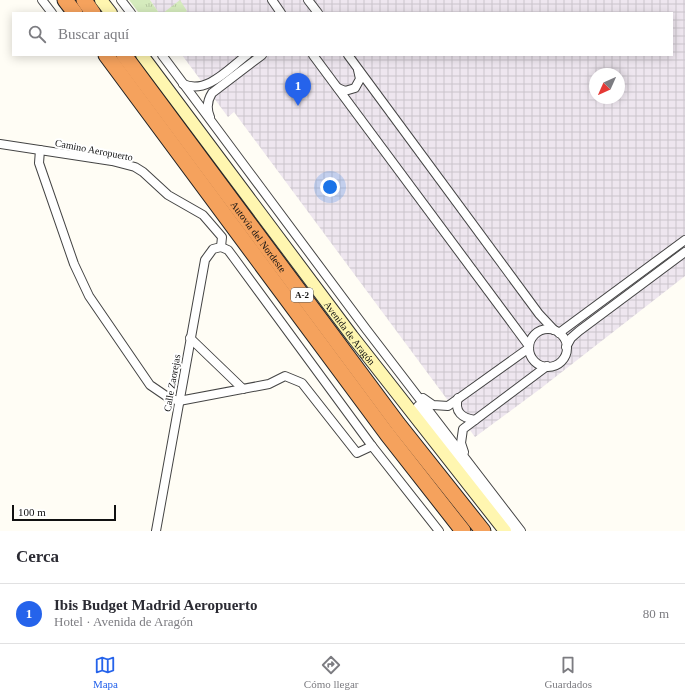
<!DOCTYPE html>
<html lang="es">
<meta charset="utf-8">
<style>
:root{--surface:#fff;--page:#f2f2f3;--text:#2b2b33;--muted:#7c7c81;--line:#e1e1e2;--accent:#2563eb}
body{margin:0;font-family:Georgia,serif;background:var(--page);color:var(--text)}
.compass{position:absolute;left:589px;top:68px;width:36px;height:36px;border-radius:50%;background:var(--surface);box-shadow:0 2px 10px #0003;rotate:225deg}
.scale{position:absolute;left:12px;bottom:10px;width:104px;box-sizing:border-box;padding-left:4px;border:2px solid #111;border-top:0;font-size:11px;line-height:14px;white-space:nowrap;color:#111;-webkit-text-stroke:3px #fff;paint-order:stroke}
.you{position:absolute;left:330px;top:187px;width:14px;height:14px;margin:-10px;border:3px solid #fff;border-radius:50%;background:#1a73e8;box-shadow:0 0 0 6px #1a73e833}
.badge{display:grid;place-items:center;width:26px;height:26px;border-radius:50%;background:var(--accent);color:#fff;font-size:13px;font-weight:700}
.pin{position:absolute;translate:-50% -33px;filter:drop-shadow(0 1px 2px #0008)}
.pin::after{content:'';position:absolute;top:21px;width:14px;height:12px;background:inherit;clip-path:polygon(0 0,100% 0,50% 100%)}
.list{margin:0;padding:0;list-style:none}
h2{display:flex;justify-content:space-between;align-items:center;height:52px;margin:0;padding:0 16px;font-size:17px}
h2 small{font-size:13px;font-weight:400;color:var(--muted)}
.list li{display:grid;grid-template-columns:26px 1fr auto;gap:12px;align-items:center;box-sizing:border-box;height:60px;padding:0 16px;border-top:1px solid var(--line)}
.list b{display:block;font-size:15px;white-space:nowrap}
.list p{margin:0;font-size:13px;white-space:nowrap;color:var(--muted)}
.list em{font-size:13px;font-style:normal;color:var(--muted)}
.icon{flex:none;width:22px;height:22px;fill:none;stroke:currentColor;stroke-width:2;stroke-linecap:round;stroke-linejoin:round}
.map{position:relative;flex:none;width:685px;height:531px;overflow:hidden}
.search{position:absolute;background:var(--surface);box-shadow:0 2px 10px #0003;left:12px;right:12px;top:12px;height:44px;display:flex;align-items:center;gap:10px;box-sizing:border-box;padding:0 14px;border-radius:0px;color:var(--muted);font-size:15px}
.sheet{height:112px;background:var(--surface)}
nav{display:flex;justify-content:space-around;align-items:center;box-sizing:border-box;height:56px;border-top:1px solid var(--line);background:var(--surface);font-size:11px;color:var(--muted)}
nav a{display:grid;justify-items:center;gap:2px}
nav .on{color:var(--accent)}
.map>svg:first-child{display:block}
.industrial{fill:url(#industrial-grid);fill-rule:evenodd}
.grass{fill:url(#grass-tufts)}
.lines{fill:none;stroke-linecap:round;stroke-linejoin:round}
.street-casing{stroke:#444;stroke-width:10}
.secondary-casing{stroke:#333;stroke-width:14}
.highway-casing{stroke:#222;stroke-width:17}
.street{stroke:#fff;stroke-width:8}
.secondary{stroke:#fff6b0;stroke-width:12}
.highway{stroke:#f5a25d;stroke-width:15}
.labels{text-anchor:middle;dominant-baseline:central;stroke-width:4;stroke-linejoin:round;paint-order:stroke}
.shield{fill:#fff;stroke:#585858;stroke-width:1}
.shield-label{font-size:9px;font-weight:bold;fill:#111}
.street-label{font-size:10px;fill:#111;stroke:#fff}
</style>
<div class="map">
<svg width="685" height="531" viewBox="0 0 685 531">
<defs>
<pattern id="industrial-grid" width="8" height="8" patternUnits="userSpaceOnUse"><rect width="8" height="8" fill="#eee6ef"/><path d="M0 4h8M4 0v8" fill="none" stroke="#cbc4cc"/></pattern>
<pattern id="grass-tufts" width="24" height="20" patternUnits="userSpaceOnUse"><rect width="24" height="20" fill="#d5ebbd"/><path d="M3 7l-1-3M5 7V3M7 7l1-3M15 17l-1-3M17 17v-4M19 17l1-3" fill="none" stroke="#b6c8a1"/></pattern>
</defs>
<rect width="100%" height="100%" fill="#fffdf5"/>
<path class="industrial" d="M150 0H685V276L540 389 475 437 234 112 228 117 182 55H672V13H159ZM595 74H619V98H595Z"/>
<g class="grass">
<polygon points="129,0 150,0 159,13 139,13"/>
<polygon points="180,0 187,11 184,13 163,13"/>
</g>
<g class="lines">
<defs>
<g id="street">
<polyline points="42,0 52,13"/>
<polyline points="121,0 131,13"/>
<polyline points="272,0 281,13"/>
<polyline points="308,0 318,13"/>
<polyline points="162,55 366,329 521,531"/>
<polyline points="313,55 529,346"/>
<polyline points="348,55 539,314 554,330"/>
<path d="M183 84C207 95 229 68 247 55"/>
<polyline points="338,88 345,91 355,88 360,79 358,70"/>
<path d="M210 117C206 108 207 101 212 93L262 55"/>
<polyline points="0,144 112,161 135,167 143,172 168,195 203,215 222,237 221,247"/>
<polyline points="40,150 39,163 74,264 89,296 150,385 169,398 179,401 269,384 285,376 302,383 357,453 372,446"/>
<polyline points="221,247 228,250 234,258 372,446 439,531"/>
<circle cx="548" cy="348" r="19"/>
<polyline points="559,333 685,240"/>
<polyline points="190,338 243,389"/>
<polyline points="566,347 571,338 579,331 685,252"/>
<polyline points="423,398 433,405 448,406 529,348"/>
<path d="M458 398C454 412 462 418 475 420"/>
<polyline points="418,406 513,531"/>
<polyline points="464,452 461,443 463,429 547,366"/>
<polyline points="156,531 205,260 213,249 221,247"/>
</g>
<g id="secondary">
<polyline points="101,0 111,13"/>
<path id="s1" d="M142 55 352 336 505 531"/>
</g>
<g id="highway">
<polyline points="65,0 75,13"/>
<polyline points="84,0 93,13"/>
<polyline points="106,55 387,434 463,531"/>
<path id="s2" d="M124 55 398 424 483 531"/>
</g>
</defs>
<use href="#street" class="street-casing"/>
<use href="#secondary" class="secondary-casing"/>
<use href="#highway" class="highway-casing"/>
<use href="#street" class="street"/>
<use href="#secondary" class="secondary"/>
<use href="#highway" class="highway"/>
</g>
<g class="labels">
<rect class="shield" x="291" y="288" width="22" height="14" rx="3"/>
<g class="shield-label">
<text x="302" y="295">A-2</text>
</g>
<g class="street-label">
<text transform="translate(94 150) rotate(11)">Camino Aeropuerto</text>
<text stroke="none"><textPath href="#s2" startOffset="226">Autovía del Nordeste</textPath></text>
<text stroke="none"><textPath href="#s1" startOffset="347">Avenida de Aragón</textPath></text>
<text transform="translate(172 383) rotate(-80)">Calle Zaorejas</text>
</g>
</g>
</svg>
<svg class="compass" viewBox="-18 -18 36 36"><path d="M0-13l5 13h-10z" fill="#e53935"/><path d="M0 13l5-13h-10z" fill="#7c7c81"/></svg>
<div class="scale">100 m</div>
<div class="you"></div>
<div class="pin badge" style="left:298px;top:106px">1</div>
<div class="search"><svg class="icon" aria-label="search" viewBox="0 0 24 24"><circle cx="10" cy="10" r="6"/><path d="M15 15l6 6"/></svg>Buscar aquí</div>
</div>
<section class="sheet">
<h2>Cerca<small></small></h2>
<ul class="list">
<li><span class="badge">1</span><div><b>Ibis Budget Madrid Aeropuerto</b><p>Hotel · Avenida de Aragón</p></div><em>80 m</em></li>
</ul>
</section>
<nav>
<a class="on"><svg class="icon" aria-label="map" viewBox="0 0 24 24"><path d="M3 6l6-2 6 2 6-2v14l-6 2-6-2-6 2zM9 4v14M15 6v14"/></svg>Mapa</a>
<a><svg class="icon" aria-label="directions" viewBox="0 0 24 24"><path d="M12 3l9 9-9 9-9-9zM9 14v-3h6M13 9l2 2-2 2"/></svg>Cómo llegar</a>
<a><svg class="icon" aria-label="saved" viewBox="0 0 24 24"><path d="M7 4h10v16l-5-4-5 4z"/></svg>Guardados</a>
</nav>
